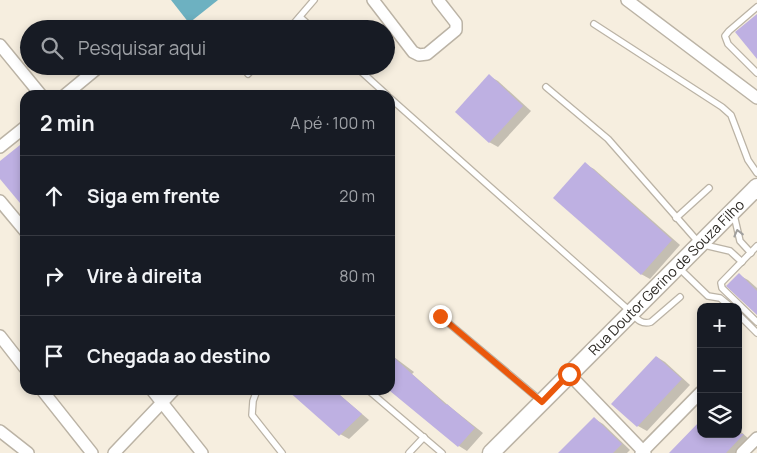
<!DOCTYPE html>
<html lang="pt">
<meta charset="utf-8">
<style>
:root{--surface:#171b24;--page:#242831;--text:#f1f3f6;--muted:#9ea1a6;--line:#363941}
body{margin:0;font-family:Manrope,sans-serif;background:var(--page);color:var(--text)}
.controls{position:absolute;right:15px;bottom:15px;display:grid;overflow:hidden;border-radius:10px;box-shadow:0 2px 8px #0003}
.controls button{width:45px;height:45px;display:grid;place-items:center;padding:0;border:0;border-bottom:1px solid var(--line);background:var(--surface);color:var(--text);font:25px sans-serif}
.stop{position:absolute;width:15px;height:15px;margin:-11px;border:4px solid #ea580c;border-radius:50%;background:#fff}
.stop.end{background:#ea580c;border-color:#fff;box-shadow:0 1px 5px #0008}
.list{margin:0;padding:0;list-style:none}
h2{display:flex;justify-content:space-between;align-items:center;height:65px;margin:0;padding:0 20px;font-size:21px}
h2 small{font-size:16px;font-weight:400;color:var(--muted)}
.list li{display:grid;grid-template-columns:32px 1fr auto;gap:15px;align-items:center;box-sizing:border-box;height:80px;padding:0 20px;border-top:1px solid var(--line)}
.list b{display:block;font-size:19px;white-space:nowrap}
.list em{font-size:16px;font-style:normal;color:var(--muted)}
.icon{flex:none;width:28px;height:28px;fill:none;stroke:currentColor;stroke-width:2;stroke-linecap:round;stroke-linejoin:round}
.map{position:relative;flex:none;width:757px;height:453px;overflow:hidden}
.search{position:absolute;background:var(--surface);box-shadow:0 2px 8px #0003;left:20px;top:20px;width:375px;height:55px;display:flex;align-items:center;gap:12px;box-sizing:border-box;padding:0 18px;border-radius:28px;color:var(--muted);font-size:19px}
.panel{position:absolute;background:var(--surface);box-shadow:0 2px 8px #0003;left:20px;top:90px;width:375px;height:305px;border-radius:15px}
.map>svg:first-child{display:block}
.water{fill:#6db1c1}
.shadow{fill:#0003}
.building{fill:#beb0e2}
.lines{fill:none;stroke-linecap:round;stroke-linejoin:round}
.service-casing{stroke:#bbb3a5;stroke-width:8}
.minor-casing{stroke:#bbb3a5;stroke-width:14}
.secondary-casing{stroke:#bbb3a5;stroke-width:19}
.service{stroke:#fff;stroke-width:5.5}
.minor{stroke:#fff;stroke-width:11}
.secondary{stroke:#fff;stroke-width:16}
.oneway{stroke:#a09f9d}
.route{stroke:#ea580c;stroke-width:6}
.labels{text-anchor:middle;dominant-baseline:central;stroke-width:5;stroke-linejoin:round;paint-order:stroke}
.street-label{font-size:14px;fill:#2d2a25;stroke:#fff}
</style>
<div class="map">
<svg width="757" height="453" viewBox="0 0 757 453">
<rect width="100%" height="100%" fill="#f6eedf"/>
<polygon class="water" points="171,0 218,0 189,23"/>
<g class="shadow">
<polygon points="489,76 498,81 531,111 498,147 489,142"/>
<polygon points="585,164 594,169 680,245 650,279 641,274"/>
<polygon points="739,275 748,280 757,288 757,314"/>
<polygon points="390,354 414,372 412,374 449,406 483,433 467,451 459,446 390,390"/>
<polygon points="657,357 665,362 690,385 647,431 638,426 613,404"/>
<polygon points="289,390 334,390 369,420 349,439 340,434"/>
<polygon points="595,419 603,424 630,450 627,453 560,453"/>
<polygon points="738,429 751,441 740,453 671,453 701,434 738,434"/>
</g>
<g class="building">
<polygon points="757,14 757,59 735,32"/>
<polygon points="489,74 523,106 489,143 455,112"/>
<polygon points="25,141 25,209 0,179 0,161"/>
<polygon points="585,162 672,240 641,275 553,198"/>
<polygon points="739,273 757,291 757,315 726,286"/>
<polygon points="390,354 446,405 447,404 475,428 458,447 390,391"/>
<polygon points="656,356 682,379 637,427 611,404"/>
<polygon points="287,390 334,390 362,414 339,436"/>
<polygon points="594,417 622,444 613,453 558,453"/>
<polygon points="701,420 701,434 744,434 726,453 669,453"/>
</g>
<g class="lines">
<defs>
<g id="service">
<polyline points="757,7 729,31 725,36 728,44 757,73"/>
<polyline points="300,17 313,29"/>
<polyline points="594,24 722,107 731,115 748,160 757,173"/>
<polyline points="289,29 314,0"/>
<polyline points="355,66 387,95"/>
<polyline points="248,74 255,66"/>
<polyline points="546,87 608,139 700,244 730,251 742,262"/>
<path d="M390 98 631 312C637 319 641 325 651 322L680 297"/>
<polyline points="734,215 740,241 751,253"/>
<polyline points="676,218 709,188"/>
<polyline points="757,246 721,283 722,288 757,322"/>
<polyline points="679,268 708,296 720,298 731,307"/>
<polyline points="738,314 757,333"/>
<polyline points="440,316 540,400"/>
<polyline points="257,390 253,401 252,415 282,453"/>
<polyline points="368,390 442,453"/>
<polyline points="409,453 424,437"/>
</g>
<g id="minor">
<polyline points="373,0 413,52 419,55 427,54 456,30 456,23 438,0"/>
<polyline points="627,0 757,98"/>
<polyline points="0,45 41,95"/>
<polyline points="65,95 100,66"/>
<polyline points="0,147 25,127"/>
<polyline points="0,201 25,231"/>
<polyline points="0,336 25,368"/>
<polyline points="569,374 645,453"/>
<polyline points="42,390 92,453"/>
<polyline points="152,390 202,453"/>
<polyline points="0,431 28,453"/>
<polyline points="114,453 174,390"/>
<polyline points="641,453 701,392"/>
<polyline points="742,453 757,438"/>
</g>
<polyline id="secondary" points="491,453 757,187"/>
</defs>
<use href="#service" class="service-casing"/>
<use href="#minor" class="minor-casing"/>
<use href="#secondary" class="secondary-casing"/>
<use href="#service" class="service"/>
<use href="#minor" class="minor"/>
<use href="#secondary" class="secondary"/>
</g>
<defs><path id="oneway-chevron" d="M-2-3.5L2.5 0L-2 3.5" fill="none" stroke-width="1.6" stroke-linecap="round" stroke-linejoin="round" transform="scale(1.25)"/></defs>
<use class="oneway" href="#oneway-chevron" transform="translate(738 233) rotate(-104)"/>
<g class="lines">
<polyline class="route" points="440,316 542,402 569,374"/>
</g>
<g class="labels">
<g class="street-label">
<text transform="translate(666 277) rotate(-45)">Rua Doutor Gerino de Souza Filho</text>
</g>
</g>
</svg>
<div class="controls">
<button>+</button>
<button>−</button>
<button><svg class="icon" aria-label="layers" viewBox="0 0 24 24"><path d="M12 4l9 5-9 5-9-5zM3 14l9 5 9-5"/></svg></button>
</div>
<div class="stop" style="left:569px;top:374px"></div>
<div class="stop end" style="left:440px;top:316px"></div>
<div class="search"><svg class="icon" aria-label="search" viewBox="0 0 24 24"><circle cx="10" cy="10" r="6"/><path d="M15 15l6 6"/></svg>Pesquisar aqui</div>
<section class="panel">
<h2>2 min<small>A pé · 100 m</small></h2>
<ul class="list">
<li><svg class="icon" aria-label="ahead" viewBox="0 0 24 24"><path d="M12 20V5M6 11l6-6 6 6"/></svg><div><b>Siga em frente</b></div><em>20 m</em></li>
<li><svg class="icon" aria-label="right" viewBox="0 0 24 24"><path d="M7 20v-9h11M14 6l5 5-5 5"/></svg><div><b>Vire à direita</b></div><em>80 m</em></li>
<li><svg class="icon" aria-label="arrive" viewBox="0 0 24 24"><path d="M6 21V4h12l-3 4 3 4H6"/></svg><div><b>Chegada ao destino</b></div></li>
</ul>
</section>
</div>
